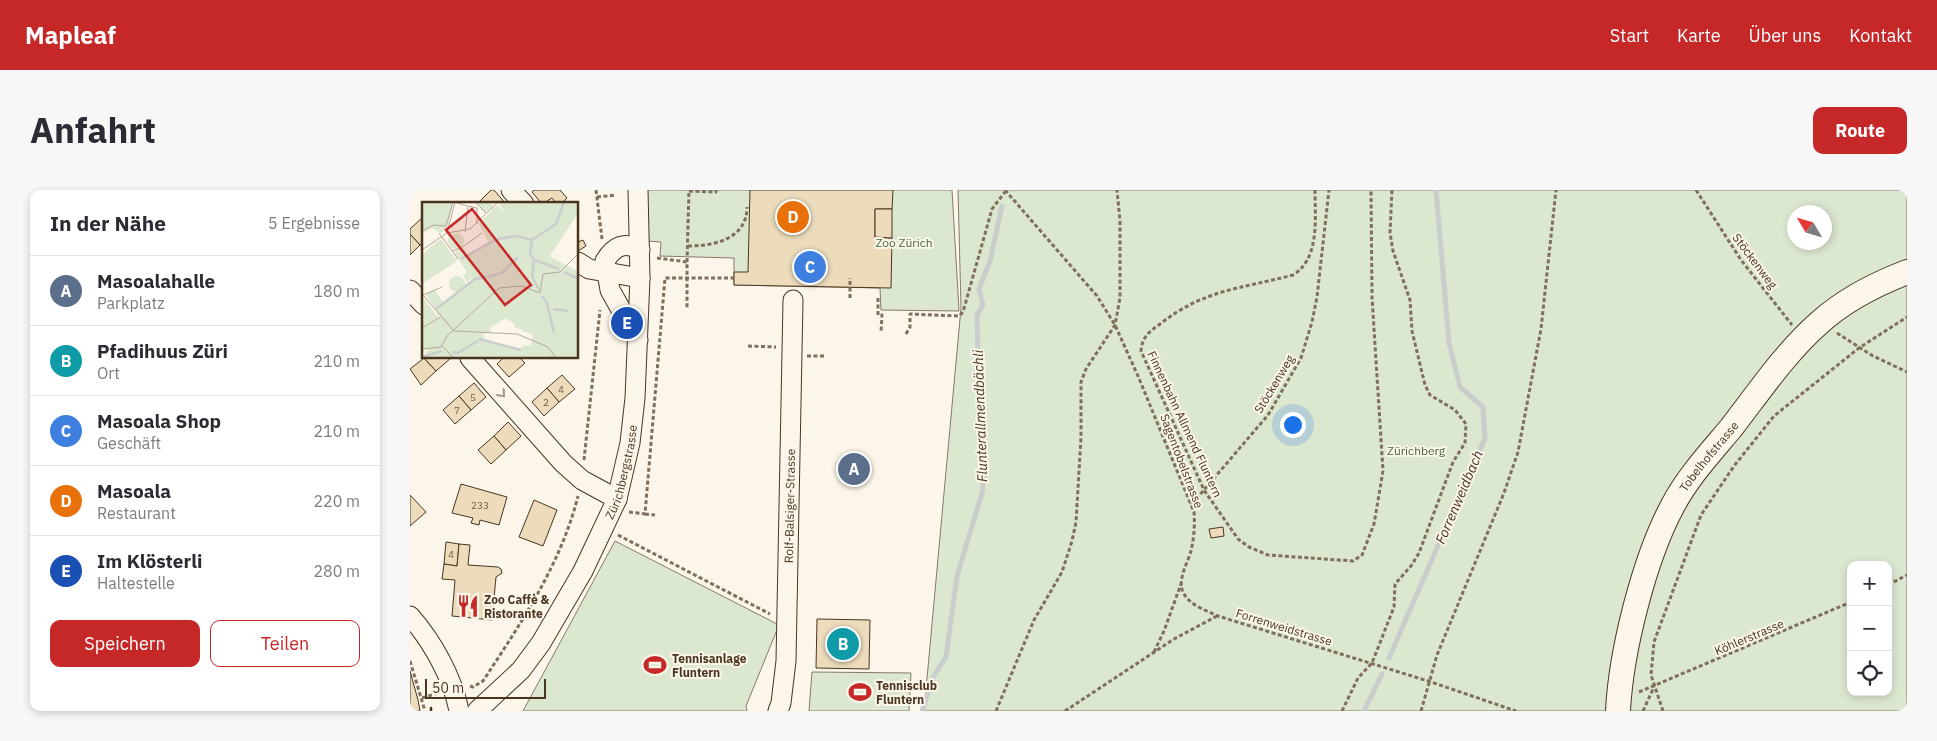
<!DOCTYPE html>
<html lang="de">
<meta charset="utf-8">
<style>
:root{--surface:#fff;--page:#f7f7f7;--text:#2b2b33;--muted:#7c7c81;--line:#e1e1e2;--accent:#c62828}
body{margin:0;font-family:"IBM Plex Sans",sans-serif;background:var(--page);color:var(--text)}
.controls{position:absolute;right:15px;bottom:15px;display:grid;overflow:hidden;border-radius:10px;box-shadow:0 2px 8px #0003}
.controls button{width:45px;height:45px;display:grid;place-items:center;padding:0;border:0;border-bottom:1px solid var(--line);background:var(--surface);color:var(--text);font:25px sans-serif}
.compass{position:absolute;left:1377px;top:15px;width:45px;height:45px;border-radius:50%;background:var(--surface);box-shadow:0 2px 8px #0003;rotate:308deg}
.scale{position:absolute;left:15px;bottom:12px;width:121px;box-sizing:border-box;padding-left:5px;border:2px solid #4a3520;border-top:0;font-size:14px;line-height:18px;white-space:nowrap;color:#4a3520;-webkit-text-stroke:4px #fbf6e9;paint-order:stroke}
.you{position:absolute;left:882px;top:234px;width:18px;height:18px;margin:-12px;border:4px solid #fff;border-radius:50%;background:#1a73e8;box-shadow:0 0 0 8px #1a73e833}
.badge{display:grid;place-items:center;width:32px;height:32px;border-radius:50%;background:var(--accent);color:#fff;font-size:16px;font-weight:700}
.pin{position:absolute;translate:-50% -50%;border:2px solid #fff;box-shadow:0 1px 5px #0006}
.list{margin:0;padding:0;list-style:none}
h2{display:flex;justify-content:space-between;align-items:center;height:65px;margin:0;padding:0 20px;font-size:21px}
h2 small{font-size:16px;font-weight:400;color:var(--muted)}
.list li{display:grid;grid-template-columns:32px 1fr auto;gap:15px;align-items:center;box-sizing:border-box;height:70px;padding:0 20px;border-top:1px solid var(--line)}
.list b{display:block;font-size:19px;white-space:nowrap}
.list p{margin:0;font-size:16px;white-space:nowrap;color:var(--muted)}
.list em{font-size:16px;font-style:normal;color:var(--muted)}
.actions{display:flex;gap:10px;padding:15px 20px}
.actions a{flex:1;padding:11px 0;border:1px solid var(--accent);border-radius:10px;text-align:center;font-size:18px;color:var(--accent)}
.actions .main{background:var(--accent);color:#fff}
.icon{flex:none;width:28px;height:28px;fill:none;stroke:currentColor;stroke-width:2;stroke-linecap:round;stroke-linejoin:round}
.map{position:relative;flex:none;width:1497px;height:521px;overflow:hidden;border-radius:10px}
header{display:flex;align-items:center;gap:30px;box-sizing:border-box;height:70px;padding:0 25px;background:var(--accent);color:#fff}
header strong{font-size:24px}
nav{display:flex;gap:28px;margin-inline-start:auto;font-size:18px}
.intro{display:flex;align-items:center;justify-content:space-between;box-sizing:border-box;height:120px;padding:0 30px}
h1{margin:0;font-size:35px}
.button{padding:12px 22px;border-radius:10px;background:var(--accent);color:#fff;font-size:18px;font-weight:700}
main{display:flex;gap:30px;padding:0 30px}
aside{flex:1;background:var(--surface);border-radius:10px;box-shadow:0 2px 8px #0003}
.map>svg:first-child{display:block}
.green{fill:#dce7d0;stroke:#887966;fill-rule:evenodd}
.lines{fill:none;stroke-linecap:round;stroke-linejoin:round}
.stream{stroke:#c9cecd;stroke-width:5}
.building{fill:#ecdcbc;stroke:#4a3520}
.minor-casing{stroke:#4a3520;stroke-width:21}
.major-casing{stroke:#4a3520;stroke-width:26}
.path{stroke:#7f6f5c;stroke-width:3;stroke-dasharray:4 2.5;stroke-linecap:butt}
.minor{stroke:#fbf6e9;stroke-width:19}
.major{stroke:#fbf6e9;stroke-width:24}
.wall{stroke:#4a3520;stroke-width:2.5}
.oneway{stroke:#a29684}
.labels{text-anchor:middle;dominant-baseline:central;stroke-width:4;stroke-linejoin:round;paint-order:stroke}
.number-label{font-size:10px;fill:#725f47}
.park-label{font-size:12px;fill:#436837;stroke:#fbf6e9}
.street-label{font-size:12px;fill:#4a3520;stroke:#fbf6e9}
.poi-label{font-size:12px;font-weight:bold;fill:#4a3520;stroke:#fbf6e9;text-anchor:start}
.water-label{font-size:14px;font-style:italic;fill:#4a3520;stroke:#fbf6e9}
.inset-river{fill:none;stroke:#c9cecd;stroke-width:2.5}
.inset-road{fill:none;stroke:#b4a999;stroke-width:1}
.view{fill:#c62828;fill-opacity:0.15;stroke:#c62828;stroke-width:2.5}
.inset-edge{fill:none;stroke:#4a3520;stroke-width:2.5}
</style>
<header>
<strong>Mapleaf</strong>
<nav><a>Start</a><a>Karte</a><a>Über uns</a><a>Kontakt</a></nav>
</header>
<div class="intro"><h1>Anfahrt</h1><a class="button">Route</a></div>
<main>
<aside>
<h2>In der Nähe<small>5 Ergebnisse</small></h2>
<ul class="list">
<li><span class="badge" style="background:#5c6f8a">A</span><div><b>Masoalahalle</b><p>Parkplatz</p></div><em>180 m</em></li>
<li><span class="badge" style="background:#0f9aa8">B</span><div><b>Pfadihuus Züri</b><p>Ort</p></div><em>210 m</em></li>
<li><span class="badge" style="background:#3f7fe0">C</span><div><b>Masoala Shop</b><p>Geschäft</p></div><em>210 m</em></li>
<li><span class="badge" style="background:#e8710a">D</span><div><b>Masoala</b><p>Restaurant</p></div><em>220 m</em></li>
<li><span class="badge" style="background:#1a4fb4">E</span><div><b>Im Klösterli</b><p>Haltestelle</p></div><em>280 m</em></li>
</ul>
<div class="actions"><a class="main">Speichern</a><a>Teilen</a></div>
</aside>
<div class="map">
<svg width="1497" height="521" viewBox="0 0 1497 521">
<rect width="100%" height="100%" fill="#fbf6e9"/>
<g class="green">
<polygon points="235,0 542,0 549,121 471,120 470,98 324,95 324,68 250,66 251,52 238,51"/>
<path d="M548 0H1497V521H514L551 118ZM1384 22H1414V52H1384ZM1441 375H1478V502H1441Z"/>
<polygon points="205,351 369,435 336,516 337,521 113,521"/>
<polygon points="402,482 501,483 499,521 399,521"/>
</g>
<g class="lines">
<g class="stream">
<polyline points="979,468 1075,248 1073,217 1050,197 1039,153 1026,0"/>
<polyline points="512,521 523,487 536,467 547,386 572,303 575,281 570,259 567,125 573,115 569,99 580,71 592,16"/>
<polyline points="954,521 972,484"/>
</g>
</g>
<g class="building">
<polygon points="81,0 84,0 96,14 67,14"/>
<polygon points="124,0 150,0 157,8 151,14 147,14 142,8 132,14 122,2"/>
<polygon points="340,0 483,0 482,19 465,19 465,47 482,48 481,98 324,95 324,82 338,82"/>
<polygon points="465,19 482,19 482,48 465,47"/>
<polygon points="13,27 14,52 10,55 0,44 0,39"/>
<polygon points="0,44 10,55 0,65"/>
<polygon points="173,50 176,56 168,61 168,52"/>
<polygon points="14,168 26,181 11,195 0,179"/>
<polygon points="14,168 41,168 26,181"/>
<polygon points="93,168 110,168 115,173 99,187 87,174"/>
<polygon points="152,185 165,199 149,212 137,198"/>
<polygon points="64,193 76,207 61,220 49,206"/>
<polygon points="137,198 149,212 134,226 122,212"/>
<polygon points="49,206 61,220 45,234 33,220"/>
<polygon points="98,232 111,246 96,260 84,246"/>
<polygon points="84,246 96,260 81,274 68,260"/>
<polygon points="51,294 97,307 89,335 70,330 69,335 61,333 63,328 42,323"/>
<polygon points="0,305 16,322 0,336"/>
<polygon points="124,310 147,320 133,356 109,347"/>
<polygon points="813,337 814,346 801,348 799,339"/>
<polygon points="36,352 49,354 47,376 34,374"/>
<polygon points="49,354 60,355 58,375 88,377 91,379 92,383 86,387 82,430 42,426 45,390 32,389 34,374 47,376"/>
<polygon points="407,429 460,430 459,479 406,478"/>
<polygon points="0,481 8,510 10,521 0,521"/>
</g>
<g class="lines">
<defs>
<g id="minor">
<polyline points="101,0 114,14"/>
<polyline points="168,72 179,79 230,88"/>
<polyline points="0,100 14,115"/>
<path d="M228 150 200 100 195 71C204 56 215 51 230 60"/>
<polyline points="60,168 153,273 172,290 207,309"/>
<path d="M0 426C22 451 43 488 49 521"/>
<path id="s1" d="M67 521 111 480 131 453 173 381 207 309 220 253 225 208 230 88 228 0"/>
<path id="s2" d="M368 521 371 513 376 471 383 110"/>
</g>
<g id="major">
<path id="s3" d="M1208 521C1211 461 1234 370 1262 317 1277 288 1300 263 1321 238 1349 202 1375 163 1409 133 1433 111 1466 94 1497 82"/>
</g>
</defs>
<use href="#minor" class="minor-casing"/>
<use href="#major" class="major-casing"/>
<g class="path">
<polyline points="186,0 192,49"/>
<path d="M595 0 687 106 705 135 728 186 784 322C785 335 784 348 781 361 778 372 767 390 773 402 779 415 795 420 808 426L1018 491 1106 521"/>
<path d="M905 0C905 28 910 69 883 85 830 99 795 99 750 134 740 141 732 147 731 161L794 300 828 349 839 357 858 365 943 371 952 365 964 334 973 281 962 107 961 0"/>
<polyline points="1286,0 1331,70 1382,135"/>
<polyline points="279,1 306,2 306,0"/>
<polyline points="187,7 206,5"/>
<path d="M278 56C304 56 337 49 337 17"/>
<polyline points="247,68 277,72 277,119"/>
<polyline points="277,72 279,0"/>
<polyline points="440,108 440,88"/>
<polyline points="468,108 468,125 472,125 471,142"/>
<polyline points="1427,143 1463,166 1497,182"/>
<polyline points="496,144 500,137 500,124 549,126 553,122 582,19 595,2"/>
<polyline points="338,156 366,157"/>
<polyline points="397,166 414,166"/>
<polyline points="174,270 190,120"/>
<polyline points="782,314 858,225 891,168 902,132 907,107 919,0"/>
<polyline points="219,322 235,324 255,88 324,88"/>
<polyline points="235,324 245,325"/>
<polyline points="208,345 360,424"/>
<polyline points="1478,395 1497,385"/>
<polyline points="744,462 754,441 771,394"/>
<polyline points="0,471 15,521"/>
<path d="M60 496 63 497 73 491C111 433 151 374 168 306"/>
<polyline points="1229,502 1441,412"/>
<polyline points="12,508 28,503"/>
<polyline points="586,521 624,430 652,382 662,351 666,332 671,248 671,192 676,179 705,135 710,108 710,31 707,0"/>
<polyline points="655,521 764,449 807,426"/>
<polyline points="932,521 948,488 962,473 984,417 985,394 1001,376 1009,363 1043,272 1055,253 1056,234 1045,220 1020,205 1015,195 1002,141 1000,110 983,61 980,43 982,0"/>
<polyline points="1011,521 1027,465 1094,303 1108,262 1131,139 1146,0"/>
<polyline points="1233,521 1244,497"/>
<polyline points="1253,521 1241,485 1244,452 1291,325 1324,276 1364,226 1449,158 1497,127"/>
</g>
<use href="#minor" class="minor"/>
<use href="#major" class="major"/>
<polyline class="wall" points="21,518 21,521"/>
</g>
<defs><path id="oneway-chevron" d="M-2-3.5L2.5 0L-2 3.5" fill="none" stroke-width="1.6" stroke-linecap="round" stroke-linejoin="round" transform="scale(1.25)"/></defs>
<use class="oneway" href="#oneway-chevron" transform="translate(92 204) rotate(49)"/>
<defs>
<symbol id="restaurant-bare" viewBox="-9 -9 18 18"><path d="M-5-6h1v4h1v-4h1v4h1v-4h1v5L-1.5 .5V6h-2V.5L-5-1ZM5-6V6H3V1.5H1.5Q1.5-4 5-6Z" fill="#c62828" stroke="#fbf6e9" stroke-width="2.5" paint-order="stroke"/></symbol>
<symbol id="stadium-bare" viewBox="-9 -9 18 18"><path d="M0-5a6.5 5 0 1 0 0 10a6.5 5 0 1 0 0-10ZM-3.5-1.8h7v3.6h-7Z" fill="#c62828" stroke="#fbf6e9" stroke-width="2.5" paint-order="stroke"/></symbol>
</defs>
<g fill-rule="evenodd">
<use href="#restaurant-bare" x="42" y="400" width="32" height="32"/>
<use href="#stadium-bare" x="229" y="459" width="32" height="32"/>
<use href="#stadium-bare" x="434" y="486" width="32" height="32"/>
</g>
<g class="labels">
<g class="number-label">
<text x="151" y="199">4</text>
<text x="63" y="207">5</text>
<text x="136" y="212">2</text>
<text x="47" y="220">7</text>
<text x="70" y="315">233</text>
<text x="41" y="364">4</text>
</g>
<g class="park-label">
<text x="494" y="52">Zoo Zürich</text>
<text x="1006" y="260">Zürichberg</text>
</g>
<g class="street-label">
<text transform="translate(1345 71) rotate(53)">Stöckenweg</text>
<text transform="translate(864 194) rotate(-59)">Stöckenweg</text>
<text transform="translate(775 234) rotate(65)">Finnenbahn Allmend Fluntern</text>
<text stroke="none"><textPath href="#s3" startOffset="275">Tobelhofstrasse</textPath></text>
<text transform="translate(772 271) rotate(69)">Sagentobelstrasse</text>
<text stroke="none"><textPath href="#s1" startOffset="284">Zürichbergstrasse</textPath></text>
<text stroke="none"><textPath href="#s2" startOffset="206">Rolf-Balsiger-Strasse</textPath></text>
<text transform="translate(874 437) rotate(17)">Forrenweidstrasse</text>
<text transform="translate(1339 447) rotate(-23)">Köhlerstrasse</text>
</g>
<g class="poi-label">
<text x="74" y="409">Zoo Caffè &amp;<tspan x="74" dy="14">Ristorante</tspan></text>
<text x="262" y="468">Tennisanlage<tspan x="262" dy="14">Fluntern</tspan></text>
<text x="466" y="495">Tennisclub<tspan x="466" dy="14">Fluntern</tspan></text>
</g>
<g class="water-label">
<text transform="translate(570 226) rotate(-92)">Flunterallmendbächli</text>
<text transform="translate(1049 307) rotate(-67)">Forrenweidbach</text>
</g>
</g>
<g transform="translate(12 12)">
<rect width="156" height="156" fill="#fbf6e9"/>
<path d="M0 0H31L26 25 19 31 10 26 0 32ZM54 0H68L72 6 76 3 80 8 83 10 76 0H156V11L128 54 156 70V156H0L6 148 0 147V126L18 115 13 108 51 79 48 76 46 81 41 73 45 70 32 50 42 46 45 52 39 57 66 40 57 22 71 7 63 10ZM83 116 93 122 92 125 111 133 109 143 100 144 99 148 85 146 62 136 61 132 69 130 68 126ZM26 39a8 8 0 1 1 16 0a8 8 0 1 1-16 0ZM19 37 35 59 0 82V52ZM27 82a8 8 0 1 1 16 0a8 8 0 1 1-16 0ZM12 87 21 100 13 106 4 93ZM0 95 16 115 0 125V118L5 120 0 116Z" fill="#dce7d0" fill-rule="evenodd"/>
<path class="inset-river" d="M75 37 94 34 110 38M39 57 73 38M112 58 108 52 110 38 134 22 142 0M112 58 110 74 117 88M113 58 137 67M142 70 157 77M65 75 80 71 96 55M120 94 125 101 132 131M14 107 53 77 64 75M131 107 146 109M57 137 99 148M30 150 36 151 57 138M0 155 20 149"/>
<path class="inset-road" d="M53 0 64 11M0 29 12 23 24 24 31 0M43 30 46 4 55 6V22M17 31 36 57M25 31 33 0 45 4M0 48 25 31 48 27 76 0M30 49 39 46 60 31M0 92 32 129 95 132 126 145 134 156M1 93 20 85M0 126 18 115M20 144 32 156M0 147 19 145 25 134 77 86 99 84 118 91 121 72 138 70 157 51"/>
<path class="view" d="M50 7 109 83 83 103 24 28Z"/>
<rect width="156" height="156" class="inset-edge"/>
</g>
</svg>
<div class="controls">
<button>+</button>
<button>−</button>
<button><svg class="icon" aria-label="locate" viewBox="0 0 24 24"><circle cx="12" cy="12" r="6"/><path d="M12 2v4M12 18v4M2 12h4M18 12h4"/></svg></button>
</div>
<svg class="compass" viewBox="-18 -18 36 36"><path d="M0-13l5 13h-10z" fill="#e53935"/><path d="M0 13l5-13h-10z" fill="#7c7c81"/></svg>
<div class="scale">50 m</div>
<div class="you"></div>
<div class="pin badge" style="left:444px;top:279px;background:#5c6f8a">A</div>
<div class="pin badge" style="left:433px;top:454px;background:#0f9aa8">B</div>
<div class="pin badge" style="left:400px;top:77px;background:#3f7fe0">C</div>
<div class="pin badge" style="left:383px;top:27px;background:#e8710a">D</div>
<div class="pin badge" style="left:217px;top:133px;background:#1a4fb4">E</div>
</div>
</main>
